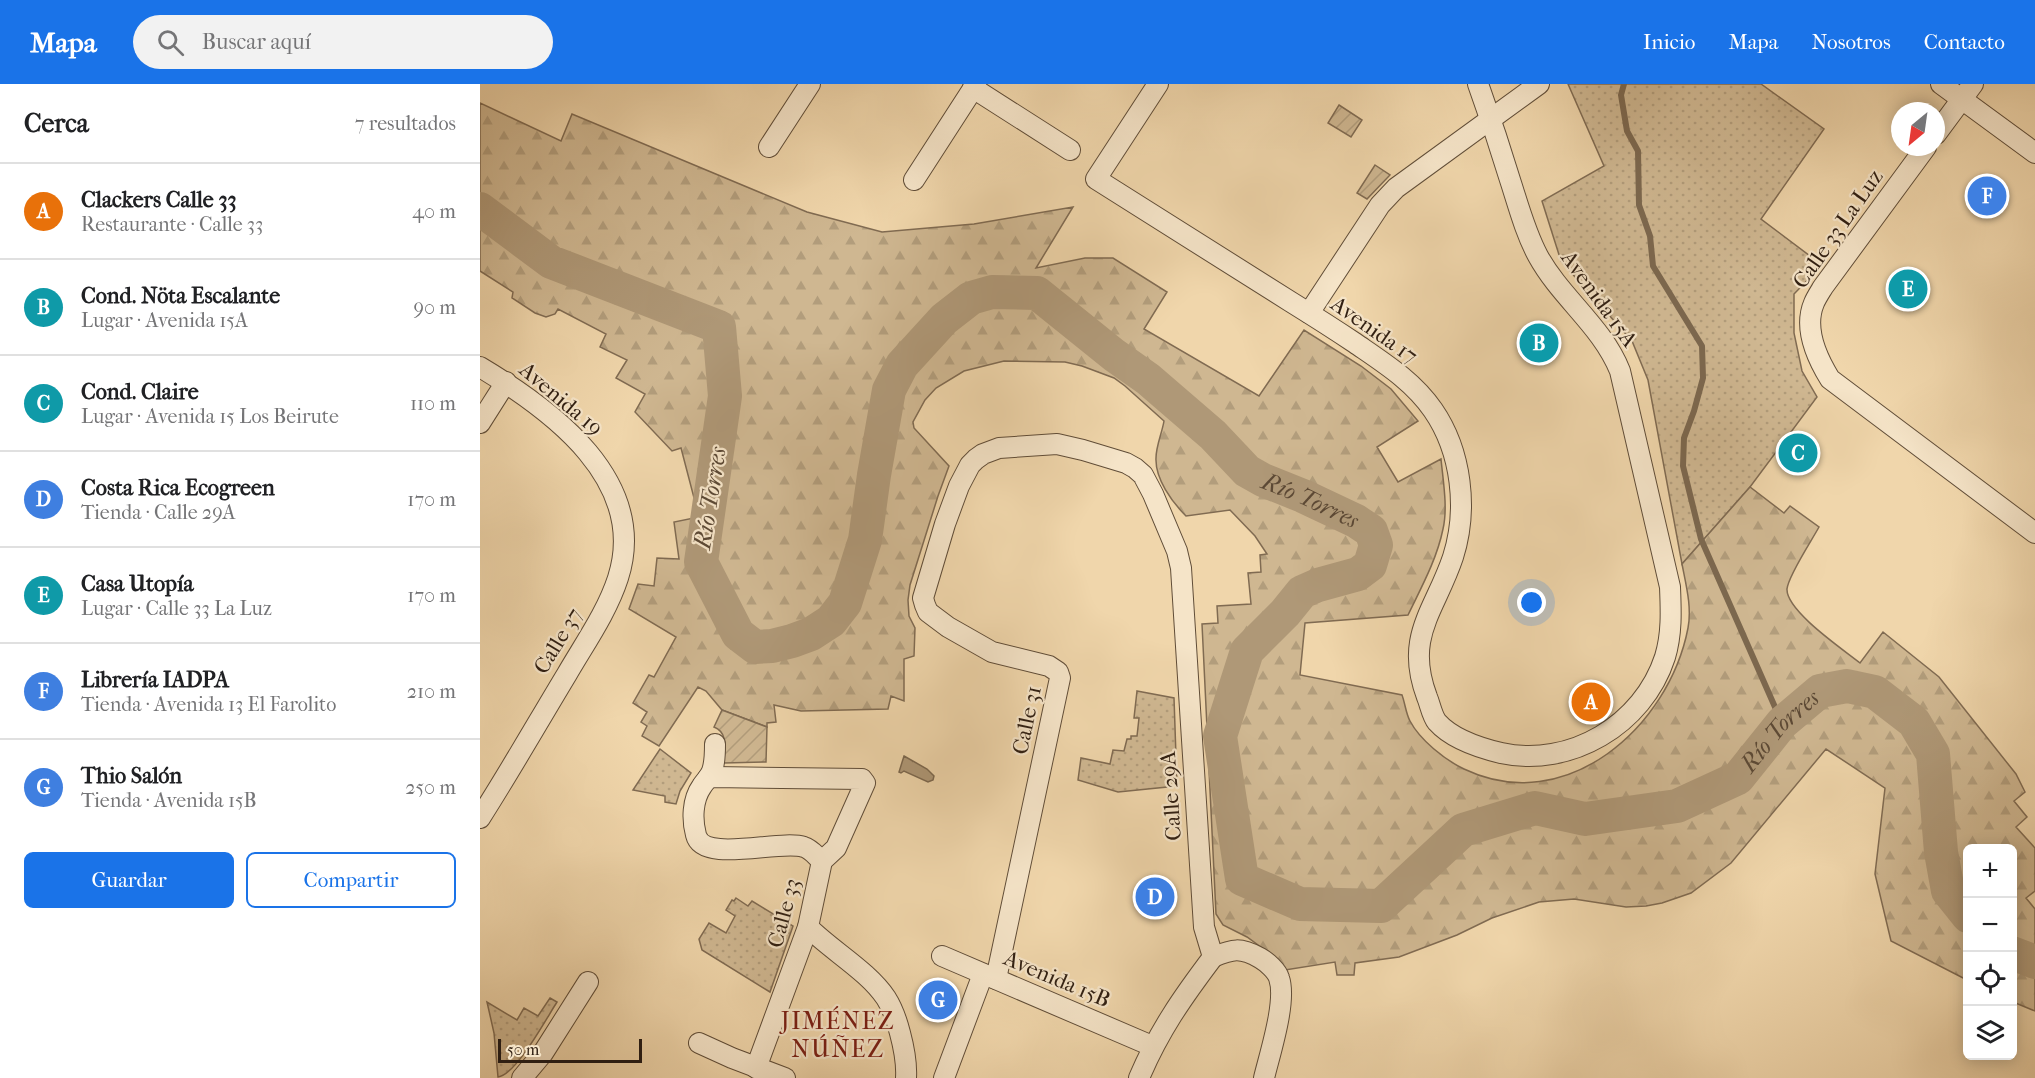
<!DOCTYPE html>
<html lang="es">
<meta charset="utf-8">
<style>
:root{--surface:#fff;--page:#f2f2f2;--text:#202124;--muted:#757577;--line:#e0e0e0;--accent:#1a73e8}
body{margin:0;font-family:"IM FELL French Canon",serif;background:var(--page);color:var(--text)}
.controls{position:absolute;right:18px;bottom:18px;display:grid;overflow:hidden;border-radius:9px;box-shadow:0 3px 15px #0003}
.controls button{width:54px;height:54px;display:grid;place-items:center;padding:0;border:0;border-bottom:2px solid var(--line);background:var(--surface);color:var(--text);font:30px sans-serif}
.compass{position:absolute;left:1411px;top:18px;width:54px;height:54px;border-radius:50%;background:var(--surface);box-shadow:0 3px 15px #0003;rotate:209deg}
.scale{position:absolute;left:18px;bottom:15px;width:144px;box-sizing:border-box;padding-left:6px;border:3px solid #301f12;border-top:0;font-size:16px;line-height:21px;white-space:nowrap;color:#301f12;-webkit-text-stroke:4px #f5e4c8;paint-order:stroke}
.you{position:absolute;left:1052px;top:519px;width:21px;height:21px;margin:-15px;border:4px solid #fff;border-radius:50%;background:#1a73e8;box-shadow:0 0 0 9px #1a73e833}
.badge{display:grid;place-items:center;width:39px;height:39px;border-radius:50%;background:var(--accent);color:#fff;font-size:20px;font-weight:700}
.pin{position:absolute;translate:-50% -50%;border:3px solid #fff;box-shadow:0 2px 6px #0006}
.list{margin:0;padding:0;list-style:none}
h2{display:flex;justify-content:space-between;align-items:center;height:78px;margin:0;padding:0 24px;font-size:26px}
h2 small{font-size:20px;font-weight:400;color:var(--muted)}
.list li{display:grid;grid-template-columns:39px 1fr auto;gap:18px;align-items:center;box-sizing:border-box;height:96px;padding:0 24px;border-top:2px solid var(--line)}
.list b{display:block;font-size:22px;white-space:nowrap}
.list p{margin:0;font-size:20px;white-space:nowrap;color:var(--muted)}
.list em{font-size:20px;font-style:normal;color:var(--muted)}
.actions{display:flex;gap:12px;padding:18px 24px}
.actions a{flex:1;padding:14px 0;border:2px solid var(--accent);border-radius:9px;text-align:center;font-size:21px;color:var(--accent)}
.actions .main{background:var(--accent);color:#fff}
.icon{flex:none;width:33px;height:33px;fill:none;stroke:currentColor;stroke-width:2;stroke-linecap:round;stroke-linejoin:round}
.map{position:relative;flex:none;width:1555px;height:994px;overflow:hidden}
header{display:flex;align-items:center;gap:36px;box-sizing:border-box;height:84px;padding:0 30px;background:var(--accent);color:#fff}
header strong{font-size:28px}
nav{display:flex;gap:33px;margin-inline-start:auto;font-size:21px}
.search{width:420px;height:54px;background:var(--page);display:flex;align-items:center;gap:15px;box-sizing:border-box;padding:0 21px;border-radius:33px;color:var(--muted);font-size:22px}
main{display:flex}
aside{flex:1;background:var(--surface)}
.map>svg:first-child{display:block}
.grass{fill:url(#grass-dots);stroke:#806b52;stroke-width:1.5}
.forest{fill:url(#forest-firs);stroke:#806b52;stroke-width:1.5}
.garden{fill:url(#garden-furrows);stroke:#806b52;stroke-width:1.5}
.water{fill:url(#water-ripples);stroke:#7c684f;stroke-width:1.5}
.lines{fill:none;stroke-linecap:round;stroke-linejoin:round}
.stream{stroke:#7c684f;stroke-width:6}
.river{stroke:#af9877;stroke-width:34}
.minor-casing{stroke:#604d38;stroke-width:22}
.minor{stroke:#f5e4c8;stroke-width:20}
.labels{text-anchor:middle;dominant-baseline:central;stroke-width:4.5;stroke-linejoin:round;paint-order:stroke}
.street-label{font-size:22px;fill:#301f12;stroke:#f5e4c8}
.water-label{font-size:24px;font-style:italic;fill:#5c4935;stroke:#f5e4c8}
.neighbourhood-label{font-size:24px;letter-spacing:1.5px;fill:#7a1f14;stroke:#f5e4c8}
</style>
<header>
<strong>Mapa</strong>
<div class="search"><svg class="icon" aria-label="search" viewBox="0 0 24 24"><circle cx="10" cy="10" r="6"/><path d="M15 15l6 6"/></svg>Buscar aquí</div>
<nav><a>Inicio</a><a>Mapa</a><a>Nosotros</a><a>Contacto</a></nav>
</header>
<main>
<aside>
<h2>Cerca<small>7 resultados</small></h2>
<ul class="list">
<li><span class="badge" style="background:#e8710a">A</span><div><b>Clackers Calle 33</b><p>Restaurante · Calle 33</p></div><em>40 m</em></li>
<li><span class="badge" style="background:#0f9aa8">B</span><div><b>Cond. Nöta Escalante</b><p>Lugar · Avenida 15A</p></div><em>90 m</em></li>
<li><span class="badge" style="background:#0f9aa8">C</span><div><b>Cond. Claire</b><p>Lugar · Avenida 15 Los Beirute</p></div><em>110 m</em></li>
<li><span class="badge" style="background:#3f7fe0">D</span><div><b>Costa Rica Ecogreen</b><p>Tienda · Calle 29A</p></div><em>170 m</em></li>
<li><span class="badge" style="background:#0f9aa8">E</span><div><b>Casa Utopía</b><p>Lugar · Calle 33 La Luz</p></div><em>170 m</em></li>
<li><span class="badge" style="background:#3f7fe0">F</span><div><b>Librería IADPA</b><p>Tienda · Avenida 13 El Farolito</p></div><em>210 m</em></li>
<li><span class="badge" style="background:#3f7fe0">G</span><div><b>Thio Salón</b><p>Tienda · Avenida 15B</p></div><em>250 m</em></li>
</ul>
<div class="actions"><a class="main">Guardar</a><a>Compartir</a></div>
</aside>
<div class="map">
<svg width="1555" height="994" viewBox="0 0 1555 994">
<defs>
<pattern id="grass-dots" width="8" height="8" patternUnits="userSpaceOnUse" patternTransform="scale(1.5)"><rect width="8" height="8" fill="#cfb791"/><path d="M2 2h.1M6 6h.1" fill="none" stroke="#b29d7c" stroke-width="1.8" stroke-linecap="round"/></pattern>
<pattern id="forest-firs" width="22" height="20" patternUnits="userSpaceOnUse" patternTransform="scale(1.5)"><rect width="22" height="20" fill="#cfb791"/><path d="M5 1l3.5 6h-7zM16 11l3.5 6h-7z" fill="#b29d7c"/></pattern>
<pattern id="garden-furrows" width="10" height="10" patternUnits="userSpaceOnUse" patternTransform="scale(1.5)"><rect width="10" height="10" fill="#cfb791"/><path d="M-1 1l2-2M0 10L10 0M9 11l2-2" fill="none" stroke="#b29d7c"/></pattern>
<pattern id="water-ripples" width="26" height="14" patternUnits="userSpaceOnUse" patternTransform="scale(1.5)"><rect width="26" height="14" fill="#af9877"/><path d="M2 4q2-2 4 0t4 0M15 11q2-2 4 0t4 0" fill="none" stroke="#8f7b60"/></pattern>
</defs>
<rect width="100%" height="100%" fill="#f0d6ab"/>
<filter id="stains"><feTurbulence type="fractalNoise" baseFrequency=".00333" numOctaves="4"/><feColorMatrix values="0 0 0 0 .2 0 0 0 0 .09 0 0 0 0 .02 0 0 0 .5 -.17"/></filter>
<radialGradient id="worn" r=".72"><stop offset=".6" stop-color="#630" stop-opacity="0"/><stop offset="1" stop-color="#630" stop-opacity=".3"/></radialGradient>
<g class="grass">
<polygon points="1088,0 1281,0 1344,45 1281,135 1342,181 1314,210 1314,249 1322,287 1337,313 1270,403 1202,480 1168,296 1152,257 1081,177 1062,117 1124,82"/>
<polygon points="657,607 694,614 697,702 638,708 598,696 601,674 630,680 633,666 644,667 647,655 651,655 651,652 657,652 659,634 654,634"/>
<polygon points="180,665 211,689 200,707 196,720 185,718 185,712 153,706"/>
<polygon points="256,814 268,822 272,817 313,842 290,908 222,866 219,855 229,839 246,849 255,832 246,826 252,816 254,817"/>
<path d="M70 914 77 918C66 935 36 991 18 993L14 949 7 918 37 936 44 924 58 932Z"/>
</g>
<path class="forest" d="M0 19 81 57 92 30 327 128 402 148 494 140 593 123 556 184 605 174H633L687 208 664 245 779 312 824 246 881 282 911 305 938 337 897 363 918 398 961 375C963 396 968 424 963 445 957 475 941 504 928 531L825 539 820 591 922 611C925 619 926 630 930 637 940 656 965 676 984 685 1086 734 1189 643 1208 544 1212 523 1206 501 1202 480L1270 403 1304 429 1310 422 1339 443C1332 456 1308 492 1307 505 1306 527 1364 566 1380 579L1403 548 1459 593 1536 690 1545 708 1534 717 1547 733 1536 743 1555 764V807L1546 814 1555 825V927L1533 918 1532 764H1488L1487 896 1411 857 1395 790 1405 704 1346 665 1251 779 1211 809 1182 819 1166 822 1146 823 1094 815 1059 818 1012 834 977 851 919 873 875 879 874 891H857L855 878 805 886 789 869 767 853 743 841 736 830 722 540 738 539 737 522 771 520 768 489 781 488 780 471 787 470 775 452 750 426 706 432C692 418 675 395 676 374 676 362 682 349 684 337L645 302 634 294 602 282 585 278 524 277 484 287 456 304 445 316 433 338 434 344 469 382 458 412 430 501 428 516 429 532 435 544 434 572 424 575V617L411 612 408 625 321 627 294 621 296 638 287 639V643L242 626 226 607 218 603 179 662 162 652 167 642 161 638 167 628 153 619 169 591 174 593 196 553 149 525 158 500 174 502 177 474 199 475 194 438 219 433 201 364 192 367 155 328 165 310 136 294 147 276 120 263 126 250 78 225 75 230 66 233 55 229 32 214 33 208 0 187Z"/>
<g class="garden">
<polygon points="859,21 882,36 871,53 848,39"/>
<polygon points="895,81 910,91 887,115 877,109"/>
<path d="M242 626 287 643 286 678 244 679C244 665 249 649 234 643Z"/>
</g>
<polygon class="water" points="424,672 447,685 454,692 453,696 448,698 424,687 421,689 419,688"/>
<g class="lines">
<polyline class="stream" points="1144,0 1141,11 1147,47 1158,67 1159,121 1170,152 1173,182 1222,262 1223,294 1214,327 1204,354 1203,382 1221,455 1302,639"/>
<g class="river">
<path id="s1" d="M0 125 71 178 239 243 245 312 221 478 258 550 275 563 292 562 312 557 331 550 351 537 365 519 385 456 394 391 409 306 422 281 464 235 491 214 512 208 557 209 634 271 668 295 733 351 767 387 783 396 823 412 876 437 891 447 896 461 890 481 878 490 838 501 822 508 805 529 767 567 740 652 762 795 820 820 901 822 983 746 1055 724 1105 735 1197 722 1258 694 1302 639 1340 607 1367 602 1395 608 1434 638 1453 670 1461 768 1468 807 1488 832"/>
<polyline points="1532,869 1555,878"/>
</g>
<defs>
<g id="minor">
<path d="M678 0 616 95C681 136 746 177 811 218 832 231 854 245 875 259 904 279 933 297 953 326 982 368 988 426 973 473 955 527 924 552 947 613 950 620 952 632 957 638 972 655 1000 664 1021 669 1090 684 1163 641 1185 573 1192 550 1191 527 1190 503L1140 287C1122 242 1081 214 1058 172 1046 150 1039 124 1031 99 1021 66 1010 33 998 0"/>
<polyline points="1461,0 1555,69"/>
<polyline points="493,4 590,66"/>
<polyline points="1456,50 1493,0"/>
<polyline points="289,63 330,0"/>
<path d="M1446 63 1343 203C1340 208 1336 214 1334 219 1323 245 1337 274 1350 295L1555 449"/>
<polyline points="434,96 496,0"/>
<polyline points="829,229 900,121 916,104 1059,0"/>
<path d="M0 283C72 326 169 397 138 494 127 528 105 559 87 590 58 638 30 687 0 734"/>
<polyline points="0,339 26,298"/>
<path d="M235 660C235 669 235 679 232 687 230 693 225 697 222 702 212 716 212 736 216 751 223 780 300 755 324 763 331 765 336 772 342 777"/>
<polyline points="228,694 233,693 382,695 385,699 356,764 342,777 328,843 276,984"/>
<path d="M328 843C352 867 388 887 406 914 413 925 417 937 420 949 424 964 427 978 426 994"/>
<polyline points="462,872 672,962"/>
<path d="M733 873C753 865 760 863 780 874 787 878 797 887 799 894 807 917 790 969 784 994"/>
<path d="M516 895 580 594 578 588 569 582 512 568 468 543 448 528 445 521 443 514 465 440 479 402 490 381 496 375 503 370 519 364 577 360 603 366 646 379 655 384 663 391 673 410 697 467 701 484 724 843 733 873C702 914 679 947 659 994"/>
<polyline points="219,959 252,974 305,994"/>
<polyline points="42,994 63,969 108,898"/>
<polyline points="464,994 503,890"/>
</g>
</defs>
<use href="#minor" class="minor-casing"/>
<use href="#minor" class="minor"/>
</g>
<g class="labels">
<g class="street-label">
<text transform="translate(1358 145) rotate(-55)">Calle 33 La Luz</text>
<text transform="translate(1119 215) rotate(54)">Avenida 15A</text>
<text transform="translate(894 246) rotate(35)">Avenida 17</text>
<text transform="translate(81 315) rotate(40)">Avenida 19</text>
<text transform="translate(78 557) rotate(-59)">Calle 37</text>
<text transform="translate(547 636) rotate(-78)">Calle 31</text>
<text transform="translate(691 712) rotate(-94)">Calle 29A</text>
<text transform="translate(304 829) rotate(-75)">Calle 33</text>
<text transform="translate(577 895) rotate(23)">Avenida 15B</text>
</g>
<g class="water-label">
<text transform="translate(230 414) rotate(-81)">Río Torres</text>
<text stroke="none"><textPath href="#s1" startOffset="1468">Río Torres</textPath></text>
<text stroke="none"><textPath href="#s1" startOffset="2566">Río Torres</textPath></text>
</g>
<g class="neighbourhood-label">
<text x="358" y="937">JIMÉNEZ<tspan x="358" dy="28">NÚÑEZ</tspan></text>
</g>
</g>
<rect width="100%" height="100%" filter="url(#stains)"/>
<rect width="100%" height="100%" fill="url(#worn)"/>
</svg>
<div class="controls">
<button>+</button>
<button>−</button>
<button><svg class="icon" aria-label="locate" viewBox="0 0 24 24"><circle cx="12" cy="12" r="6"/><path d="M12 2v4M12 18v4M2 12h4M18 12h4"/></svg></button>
<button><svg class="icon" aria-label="layers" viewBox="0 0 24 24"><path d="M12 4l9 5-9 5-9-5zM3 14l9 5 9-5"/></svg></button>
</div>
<svg class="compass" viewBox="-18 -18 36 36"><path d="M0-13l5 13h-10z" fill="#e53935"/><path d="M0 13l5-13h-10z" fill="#757577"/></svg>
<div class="scale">50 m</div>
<div class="you"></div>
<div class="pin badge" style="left:1111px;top:618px;background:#e8710a">A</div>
<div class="pin badge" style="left:1059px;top:259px;background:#0f9aa8">B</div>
<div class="pin badge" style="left:1318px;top:369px;background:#0f9aa8">C</div>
<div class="pin badge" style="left:675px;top:813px;background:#3f7fe0">D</div>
<div class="pin badge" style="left:1428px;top:205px;background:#0f9aa8">E</div>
<div class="pin badge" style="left:1507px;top:112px;background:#3f7fe0">F</div>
<div class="pin badge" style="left:458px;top:916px;background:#3f7fe0">G</div>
</div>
</main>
